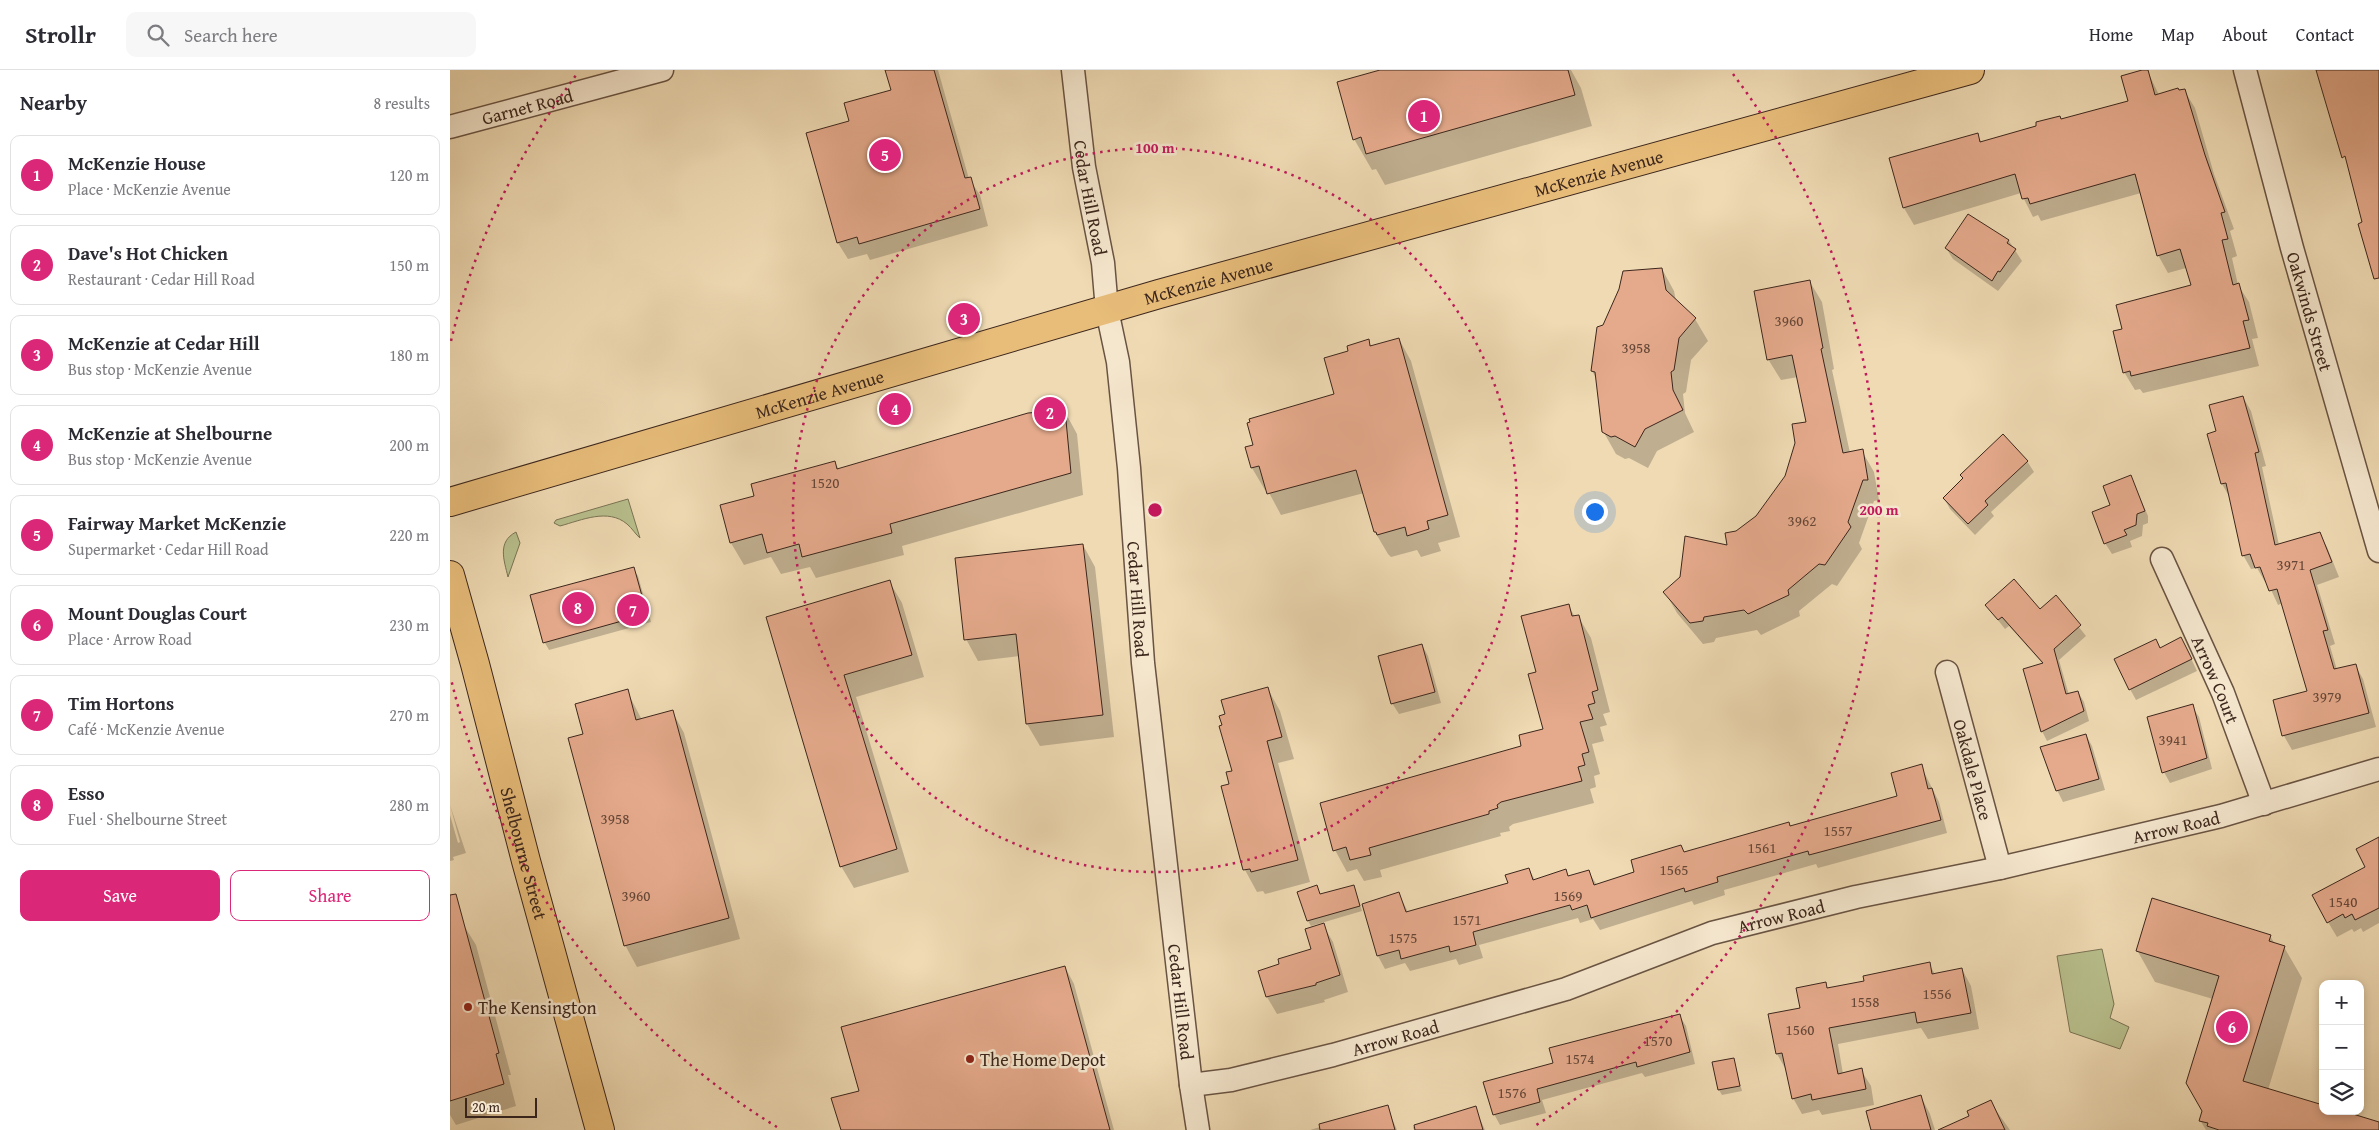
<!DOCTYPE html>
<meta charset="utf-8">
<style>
:root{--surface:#fff;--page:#f7f7f7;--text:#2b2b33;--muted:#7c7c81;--line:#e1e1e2;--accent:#db2777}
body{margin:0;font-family:"Gentium Book Plus",serif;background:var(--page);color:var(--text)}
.controls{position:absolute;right:15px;bottom:15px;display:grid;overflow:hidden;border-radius:10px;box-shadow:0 2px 8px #0003}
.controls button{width:45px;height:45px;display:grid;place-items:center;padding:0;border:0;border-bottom:1px solid var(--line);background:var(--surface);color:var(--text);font:25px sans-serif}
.scale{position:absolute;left:15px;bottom:12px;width:72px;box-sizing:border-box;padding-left:5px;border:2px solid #3c261c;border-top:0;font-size:14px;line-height:18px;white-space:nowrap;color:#3c261c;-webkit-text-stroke:4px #f5e7ce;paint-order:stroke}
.you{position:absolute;left:1144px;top:441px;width:18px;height:18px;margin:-12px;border:4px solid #fff;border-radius:50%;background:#1a73e8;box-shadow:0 0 0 8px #1a73e833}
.badge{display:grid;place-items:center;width:32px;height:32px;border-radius:50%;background:var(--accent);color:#fff;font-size:16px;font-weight:700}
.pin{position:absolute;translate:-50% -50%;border:2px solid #fff;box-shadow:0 1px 5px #0006}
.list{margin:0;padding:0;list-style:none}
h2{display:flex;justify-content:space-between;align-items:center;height:65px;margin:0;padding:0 20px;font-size:21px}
h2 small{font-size:16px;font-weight:400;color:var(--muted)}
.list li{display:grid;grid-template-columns:32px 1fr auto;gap:15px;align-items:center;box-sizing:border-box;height:80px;margin:0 10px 10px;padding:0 10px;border:1px solid var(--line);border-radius:10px}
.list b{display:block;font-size:19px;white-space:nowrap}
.list p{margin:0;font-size:16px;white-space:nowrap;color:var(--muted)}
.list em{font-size:16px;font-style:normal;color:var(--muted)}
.actions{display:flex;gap:10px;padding:15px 20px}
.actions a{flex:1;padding:11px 0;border:1px solid var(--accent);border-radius:10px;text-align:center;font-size:18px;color:var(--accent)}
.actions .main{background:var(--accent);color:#fff}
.icon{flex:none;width:28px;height:28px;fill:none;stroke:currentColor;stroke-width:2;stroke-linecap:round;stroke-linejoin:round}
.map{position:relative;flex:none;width:1929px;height:1060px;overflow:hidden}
header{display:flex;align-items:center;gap:30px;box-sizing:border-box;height:70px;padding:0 25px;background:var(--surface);border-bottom:1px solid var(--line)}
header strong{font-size:24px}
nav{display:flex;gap:28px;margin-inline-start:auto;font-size:18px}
.search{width:350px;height:45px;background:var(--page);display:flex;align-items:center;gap:12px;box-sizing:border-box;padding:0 18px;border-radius:10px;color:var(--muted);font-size:19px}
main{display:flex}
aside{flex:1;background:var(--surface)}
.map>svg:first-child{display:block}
.green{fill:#b8c08d;stroke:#7a7354}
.shadow{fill:#0003}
.building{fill:#e5aa8c;stroke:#3c261c}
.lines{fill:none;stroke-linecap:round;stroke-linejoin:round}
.minor-casing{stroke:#695342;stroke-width:25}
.major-casing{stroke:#3c261c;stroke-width:30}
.minor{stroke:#f5e7ce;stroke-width:22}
.major{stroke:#e8bd7a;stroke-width:28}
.ring{fill:none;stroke:#c2185b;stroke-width:2.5;stroke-dasharray:2.5 5}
.poi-dot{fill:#8f2418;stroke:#f5e7ce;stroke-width:2}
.labels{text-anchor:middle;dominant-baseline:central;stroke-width:5;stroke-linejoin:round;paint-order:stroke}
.number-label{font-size:15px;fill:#664738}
.street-label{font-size:18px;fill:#3c261c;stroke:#f5e7ce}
.poi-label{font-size:18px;fill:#3c261c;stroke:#f5e7ce;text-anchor:start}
.centre{fill:#c2185b;stroke:#f5e7ce;stroke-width:2.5}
.ring-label{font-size:15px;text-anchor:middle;font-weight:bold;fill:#c2185b;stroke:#f5e7ce;stroke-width:5;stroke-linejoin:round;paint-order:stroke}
</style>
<header>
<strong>Strollr</strong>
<div class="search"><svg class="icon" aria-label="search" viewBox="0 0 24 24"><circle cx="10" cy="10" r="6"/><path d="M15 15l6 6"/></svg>Search here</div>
<nav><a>Home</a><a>Map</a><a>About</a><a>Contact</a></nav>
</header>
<main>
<aside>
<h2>Nearby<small>8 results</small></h2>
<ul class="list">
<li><span class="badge">1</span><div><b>McKenzie House</b><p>Place · McKenzie Avenue</p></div><em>120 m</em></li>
<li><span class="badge">2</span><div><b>Dave's Hot Chicken</b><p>Restaurant · Cedar Hill Road</p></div><em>150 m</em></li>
<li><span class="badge">3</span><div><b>McKenzie at Cedar Hill</b><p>Bus stop · McKenzie Avenue</p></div><em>180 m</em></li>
<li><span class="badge">4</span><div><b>McKenzie at Shelbourne</b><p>Bus stop · McKenzie Avenue</p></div><em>200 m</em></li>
<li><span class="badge">5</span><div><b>Fairway Market McKenzie</b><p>Supermarket · Cedar Hill Road</p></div><em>220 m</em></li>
<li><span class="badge">6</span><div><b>Mount Douglas Court</b><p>Place · Arrow Road</p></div><em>230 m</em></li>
<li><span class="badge">7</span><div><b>Tim Hortons</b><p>Café · McKenzie Avenue</p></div><em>270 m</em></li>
<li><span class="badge">8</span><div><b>Esso</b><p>Fuel · Shelbourne Street</p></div><em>280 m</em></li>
</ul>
<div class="actions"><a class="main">Save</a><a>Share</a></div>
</aside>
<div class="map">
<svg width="1929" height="1060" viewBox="0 0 1929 1060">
<rect width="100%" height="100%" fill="#efdab3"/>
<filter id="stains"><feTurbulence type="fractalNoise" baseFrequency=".004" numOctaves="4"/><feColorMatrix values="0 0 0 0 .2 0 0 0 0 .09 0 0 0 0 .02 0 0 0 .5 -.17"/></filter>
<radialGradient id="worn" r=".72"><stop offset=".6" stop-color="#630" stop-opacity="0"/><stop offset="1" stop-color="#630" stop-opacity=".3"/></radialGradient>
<g class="green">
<path d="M178 429 190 468C186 465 182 458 177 454 158 438 132 450 110 456L104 453 106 450Z"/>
<path d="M66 462 70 473 58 507C54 490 47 472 66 462Z"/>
<polygon points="1652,879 1664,934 1660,948 1679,957 1670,979 1620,962 1607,886"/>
</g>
<g class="shadow">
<polygon points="436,0 488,0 519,109 530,125 538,156 420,190 417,184 398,189 388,173 358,64 401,52 442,21"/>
<polygon points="935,0 1121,0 1131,18 1142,56 935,115 926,99 922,100 904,69"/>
<polygon points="1697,0 1709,25 1734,20 1745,38 1764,104 1784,159 1780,161 1787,186 1782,188 1788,215 1799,232 1808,268 1802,269 1809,296 1693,323 1690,319 1685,320 1674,302 1673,260 1742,216 1736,198 1718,203 1708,185 1691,123 1591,151 1588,145 1583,147 1571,123 1464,155 1454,138 1527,65 1532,73 1680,32"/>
<polygon points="1519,146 1559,171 1572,191 1548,221 1503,189 1496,178"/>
<polygon points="1212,199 1224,221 1226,231 1245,249 1258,271 1241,290 1236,322 1233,324 1235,343 1244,362 1207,381 1198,398 1179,388 1175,389 1166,384 1153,361 1147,310 1142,301 1154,256"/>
<polygon points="1360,212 1372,232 1384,299 1382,300 1400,383 1412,381 1424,402 1429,430 1424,431 1409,473 1412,479 1387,516 1382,514 1349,541 1350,546 1311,565 1307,560 1266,568 1264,572 1253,574 1227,543 1215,522 1278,476 1287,462 1307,447 1336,407 1358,353 1348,307 1331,310 1318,289"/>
<polygon points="949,269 961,291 1010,467 988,473 991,481 971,487 967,480 941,487 938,484 925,462 914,423 831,445 817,419 815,420 802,398 796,378 805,375 886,325 900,282 918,271 922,277"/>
<polygon points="1793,327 1801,341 1816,396 1812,397 1829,475 1869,463 1877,477 1889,507 1867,515 1885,574 1880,576 1887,600 1905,595 1913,609 1926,657 1842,680 1834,666 1858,622 1833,533 1828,535 1817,511 1815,512 1807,498 1801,499 1793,485 1780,428 1772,414 1768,362"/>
<polygon points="615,342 627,364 633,425 452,476 454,485 366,508 360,497 331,504 321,487 294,495 281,473 305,427 385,392 389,400"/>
<polygon points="1577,391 1584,402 1541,442 1544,446 1525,465 1500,439 1494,428"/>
<polygon points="1681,407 1698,446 1698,453 1693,455 1692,466 1680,471 1682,477 1662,484 1655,473 1662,436"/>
<polygon points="633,475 645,497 664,667 590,676 577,654 570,586 528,591 516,569"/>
<polygon points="183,499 188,506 201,552 99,580 95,573"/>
<polygon points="439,511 452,533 474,607 406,627 459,802 404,818 391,796 317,548"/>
<polygon points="1605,527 1636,566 1609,590 1619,625 1628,622 1634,632 1639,651 1597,671 1592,661 1593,594 1559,556 1555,559 1536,535 1590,540"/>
<polygon points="1118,535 1125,547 1128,546 1141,568 1160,642 1153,644 1157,655 1150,657 1154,671 1142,674 1150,704 1144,706 1146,717 1140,719 1144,733 1063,754 1059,757 1060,761 1050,763 1051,766 930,800 932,807 914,811 907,799 897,802 885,780 1073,677 1095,660 1088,602"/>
<polygon points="972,575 978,586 991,633 949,644 942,633"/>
<polygon points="1710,579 1737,580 1747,601 1686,630 1680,619"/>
<polygon points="818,619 830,641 844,689 828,693 860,812 815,824 813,821 807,822 795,800 773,717 780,715 783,701 773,656"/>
<polygon points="177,621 192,650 222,641 234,663 290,869 187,897 175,875 135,665"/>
<polygon points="1742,636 1749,647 1762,699 1720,713 1714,702"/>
<polygon points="1636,665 1642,676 1655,720 1613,732 1607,720"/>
<polygon points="1471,696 1489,732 1497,763 1368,798 1366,794 1274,820 1275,825 1244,835 1242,831 1150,860 1143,849 1130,853 1128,848 1029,875 1033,888 1009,895 1006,889 960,901 955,893 935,899 928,886 914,835 949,824 958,842 1059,814 1079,799 1085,810 1115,801 1119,807 1138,801 1147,815 1235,783 1339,753 1341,757 1448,727"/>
<polygon points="0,735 16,783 3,787 4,790 0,791 0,745 8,773 10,772"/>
<polygon points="1929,769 1929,853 1913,862 1911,858 1904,862 1902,859 1887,867 1878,852 1917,797"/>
<polygon points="904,816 912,841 861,856 858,851 870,826"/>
<polygon points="13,854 26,875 61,1005 58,1005 66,1036 6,1055 0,1045 0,857"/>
<polygon points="873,855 883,872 898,922 874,930 875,932 827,944 817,927 809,902 831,895 862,880"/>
<polygon points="1820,866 1825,874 1834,877 1852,908 1818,1020 1873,1041 1929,1056 1929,1060 1756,1060 1750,1050 1753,1041 1763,929 1705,912 1687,880"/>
<polygon points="1479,894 1485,904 1512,899 1521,916 1529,959 1478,969 1471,958 1388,974 1393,1004 1411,1000 1421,1016 1424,1035 1372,1045 1369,1040 1352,1044 1343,1028 1336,1000 1327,984 1352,939 1375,914 1378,919 1415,912"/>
<polygon points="615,897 624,914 664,1060 392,1060 410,1022"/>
<polygon points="1229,945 1236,956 1245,994 1195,1007 1192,1003 1092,1030 1096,1043 1050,1055 1044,1044 1104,994"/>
<polygon points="1283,989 1292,1021 1272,1025 1269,1020"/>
<polygon points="1471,1027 1480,1044 1485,1060 1423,1060"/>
<polygon points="1540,1032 1560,1060 1495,1060 1520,1046"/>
<polygon points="937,1037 947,1060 860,1060"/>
<polygon points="1025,1038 1035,1060 964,1060 963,1057"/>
</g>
<g class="building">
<polygon points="435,0 484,0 515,108 521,107 530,139 409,174 407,167 387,173 356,63 399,51 394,33 441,20"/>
<polygon points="930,0 1118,0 1125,25 916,84 911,67 903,70 887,12"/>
<polygon points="1692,0 1698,0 1705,25 1728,18 1729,20 1735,19 1755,85 1775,142 1771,143 1778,169 1772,170 1783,215 1789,213 1799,250 1793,251 1800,278 1681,306 1680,301 1673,303 1663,261 1672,259 1666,235 1741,215 1730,179 1707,186 1685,104 1580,134 1578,128 1572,129 1565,104 1453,138 1439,88 1528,63 1530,72 1586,56 1586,52 1610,46 1611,49 1678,31 1671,6"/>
<polygon points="1866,0 1929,0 1929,208 1924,209 1908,154 1912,152 1895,86 1892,88"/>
<polygon points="1518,144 1559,170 1557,173 1566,179 1550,202 1548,201 1542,211 1495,178"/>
<polygon points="1212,198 1216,220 1246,248 1229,268 1224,300 1221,302 1223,320 1233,340 1195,359 1185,377 1165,366 1161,367 1152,362 1145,302 1141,301 1147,257 1153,255 1169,219 1173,201"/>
<polygon points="1360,210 1373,278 1371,279 1393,383 1413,379 1418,410 1413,410 1398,452 1401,457 1375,495 1369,494 1338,520 1339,525 1298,544 1294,540 1254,547 1253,551 1240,553 1213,522 1230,507 1235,466 1277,475 1275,463 1286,461 1306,446 1335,406 1345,373 1342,354 1356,352 1342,285 1317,290 1304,221"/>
<polygon points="949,268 998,445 977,451 979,459 957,466 955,457 927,465 926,462 924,462 906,400 817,424 809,396 801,398 795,377 803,375 797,353 800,352 799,349 884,324 874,288 898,281 897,276 919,269 920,276"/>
<polygon points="1793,326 1809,382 1805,383 1825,475 1870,462 1882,492 1860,500 1878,560 1873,561 1884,599 1906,594 1919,643 1832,666 1823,630 1857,621 1827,519 1819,521 1810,497 1805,498 1800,484 1792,486 1776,413 1771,414 1757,364 1766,361 1759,335"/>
<polygon points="615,340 621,403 440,454 442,463 352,487 349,474 317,483 312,464 280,473 270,435 304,426 301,414 385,391 387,399 578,343"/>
<polygon points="1553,364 1578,391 1535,431 1538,435 1518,454 1493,428 1513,408 1510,405"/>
<polygon points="1681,405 1695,441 1687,444 1686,455 1674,460 1677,465 1654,474 1642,442 1660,435 1653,416"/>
<polygon points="633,474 653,645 576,654 566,564 514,570 505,488"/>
<polygon points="184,497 197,544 93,573 80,525"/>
<polygon points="1564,509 1590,539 1606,525 1631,555 1604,579 1616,624 1628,621 1634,641 1591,662 1573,599 1593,593 1552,547 1548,550 1535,535"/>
<polygon points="440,510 462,585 394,605 447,779 390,797 316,547"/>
<polygon points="1119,534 1122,546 1129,545 1148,620 1142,622 1145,633 1138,635 1143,649 1130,652 1139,682 1132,684 1135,695 1128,697 1132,711 1051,732 1047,735 1048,738 1039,741 1039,744 919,778 921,785 900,790 896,777 883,781 870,733 1071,676 1069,665 1093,659 1078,604 1086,602 1071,546"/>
<polygon points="1731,567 1742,589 1679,620 1664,589 1706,569 1710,578"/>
<polygon points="972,574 985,622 941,634 928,586"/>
<polygon points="818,617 832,667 817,671 848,790 801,802 800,799 793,800 771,716 779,714 776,702 782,701 769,656 772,655 769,646 775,644 771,630"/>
<polygon points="178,619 186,650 223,640 279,848 174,876 118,668 133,664 125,634"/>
<polygon points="1743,634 1757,688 1712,703 1697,647"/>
<polygon points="1636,664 1649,709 1606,721 1590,677"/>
<polygon points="1472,694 1478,719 1482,718 1491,750 1359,785 1358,781 1267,807 1268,812 1235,822 1234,818 1141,848 1137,835 1122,840 1120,835 1023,862 1026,875 1000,882 999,876 951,889 949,880 927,886 912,834 949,822 956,842 1058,813 1055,805 1079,798 1083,810 1116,799 1118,806 1139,800 1144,815 1184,802 1181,790 1231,775 1234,782 1339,752 1340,756 1447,726 1441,703"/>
<polygon points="1929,767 1929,838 1905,850 1902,844 1895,848 1893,844 1877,853 1862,825 1915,797 1906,779"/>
<polygon points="867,815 870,824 904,815 910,836 857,851 847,822"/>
<polygon points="6,824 49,983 46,984 54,1014 0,1031 0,825"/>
<polygon points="1702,828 1821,865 1819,871 1835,876 1793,1011 1873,1035 1873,1041 1893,1041 1929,1052 1929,1060 1769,1060 1757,1056 1758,1053 1749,1051 1752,1041 1736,1013 1769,906 1686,881"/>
<polygon points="874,853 890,905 866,913 866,915 816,927 808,901 829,894 828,889 861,879 855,859"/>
<polygon points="1480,892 1482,904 1512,898 1521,943 1467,953 1465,942 1379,958 1388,1004 1412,998 1416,1019 1362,1030 1361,1024 1342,1029 1332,983 1326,984 1318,944 1350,938 1346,918 1376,912 1377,918 1414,911 1413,906"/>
<polygon points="615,896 660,1060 391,1060 381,1028 409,1021 391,957"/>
<polygon points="1230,944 1240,982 1187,997 1186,992 1087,1019 1090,1032 1043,1045 1033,1012 1103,993 1099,978"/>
<polygon points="1284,988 1290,1016 1268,1020 1262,992"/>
<polygon points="1471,1025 1481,1060 1421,1060 1416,1041"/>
<polygon points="1541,1030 1555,1060 1488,1060 1519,1046 1517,1041"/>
<polygon points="938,1035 945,1060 870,1060 869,1054"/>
<polygon points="1026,1036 1033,1060 965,1060 964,1055"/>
</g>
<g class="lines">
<defs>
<g id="minor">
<path id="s1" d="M623 0 634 97 653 193 657 240 668 292 679 398 693 593 741 1015 748 1060"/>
<path id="s2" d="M1795 0 1842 178 1929 481"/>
<path id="s3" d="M0 57 212 0"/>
<path id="s4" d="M1712 489 1773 623 1814 734"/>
<path id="s5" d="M1497 602 1550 798"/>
<path id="s6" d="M741 1015 781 1010 883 985 1116 919 1262 863 1406 827 1550 798 1771 746 1929 699"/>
</g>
<g id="major">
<path id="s7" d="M0 432 709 224 1520 0"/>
<path id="s8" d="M0 505 25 594 76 791 150 1060"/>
</g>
</defs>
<use href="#minor" class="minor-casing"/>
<use href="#major" class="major-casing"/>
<use href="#minor" class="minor"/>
<use href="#major" class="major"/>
</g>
<g class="ring">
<circle cx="705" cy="440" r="362"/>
<path d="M327 1057A724 724 0 0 1 1 609M1 271A724 724 0 0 1 127 4M1283 4A724 724 0 0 1 1083 1057"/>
</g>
<g class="poi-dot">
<circle cx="18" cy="937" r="5"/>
<circle cx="520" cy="989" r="5"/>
</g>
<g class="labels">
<g class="number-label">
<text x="1339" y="250">3960</text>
<text x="1186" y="277">3958</text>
<text x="375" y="412">1520</text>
<text x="1352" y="450">3962</text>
<text x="1841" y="494">3971</text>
<text x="1877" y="626">3979</text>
<text x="1723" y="669">3941</text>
<text x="165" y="748">3958</text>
<text x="1388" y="760">1557</text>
<text x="1312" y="777">1561</text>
<text x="1224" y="799">1565</text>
<text x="186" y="825">3960</text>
<text x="1118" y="825">1569</text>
<text x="1893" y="831">1540</text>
<text x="1017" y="849">1571</text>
<text x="953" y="867">1575</text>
<text x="1487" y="923">1556</text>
<text x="1415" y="931">1558</text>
<text x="1350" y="959">1560</text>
<text x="1208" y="970">1570</text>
<text x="1130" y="988">1574</text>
<text x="1062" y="1022">1576</text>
</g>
<g class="street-label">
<text stroke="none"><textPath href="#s3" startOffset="80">Garnet Road</textPath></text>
<text stroke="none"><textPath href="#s7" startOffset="1195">McKenzie Avenue</textPath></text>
<text stroke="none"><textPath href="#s1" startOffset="129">Cedar Hill Road</textPath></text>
<text stroke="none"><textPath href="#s7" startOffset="790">McKenzie Avenue</textPath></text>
<text stroke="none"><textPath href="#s2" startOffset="250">Oakwinds Street</textPath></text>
<text stroke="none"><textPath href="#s7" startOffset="385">McKenzie Avenue</textPath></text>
<text stroke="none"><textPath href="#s1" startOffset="534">Cedar Hill Road</textPath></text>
<text stroke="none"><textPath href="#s4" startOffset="132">Arrow Court</textPath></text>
<text stroke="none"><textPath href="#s5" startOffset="101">Oakdale Place</textPath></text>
<text stroke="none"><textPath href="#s6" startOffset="1020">Arrow Road</textPath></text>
<text stroke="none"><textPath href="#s8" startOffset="288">Shelbourne Street</textPath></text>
<text stroke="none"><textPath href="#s6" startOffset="615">Arrow Road</textPath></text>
<text stroke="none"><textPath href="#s1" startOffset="939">Cedar Hill Road</textPath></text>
<text stroke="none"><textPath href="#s6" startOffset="210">Arrow Road</textPath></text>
</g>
<g class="poi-label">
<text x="28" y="937">The Kensington</text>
<text x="530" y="989">The Home Depot</text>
</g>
</g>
<circle cx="705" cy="440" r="8" class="centre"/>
<g class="ring-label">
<text x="705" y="83">100 m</text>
<text x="1429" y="445">200 m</text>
</g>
<rect width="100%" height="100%" filter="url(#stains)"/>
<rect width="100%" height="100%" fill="url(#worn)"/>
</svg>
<div class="controls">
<button>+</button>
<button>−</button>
<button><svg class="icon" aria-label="layers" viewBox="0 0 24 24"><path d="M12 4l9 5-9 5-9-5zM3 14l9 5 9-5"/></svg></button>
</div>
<div class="scale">20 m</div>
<div class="you"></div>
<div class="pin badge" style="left:974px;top:46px">1</div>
<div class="pin badge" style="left:600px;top:343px">2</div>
<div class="pin badge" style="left:514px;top:249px">3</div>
<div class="pin badge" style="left:445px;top:339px">4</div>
<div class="pin badge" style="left:435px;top:85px">5</div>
<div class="pin badge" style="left:1782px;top:957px">6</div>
<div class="pin badge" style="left:183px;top:540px">7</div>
<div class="pin badge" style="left:128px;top:538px">8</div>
</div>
</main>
